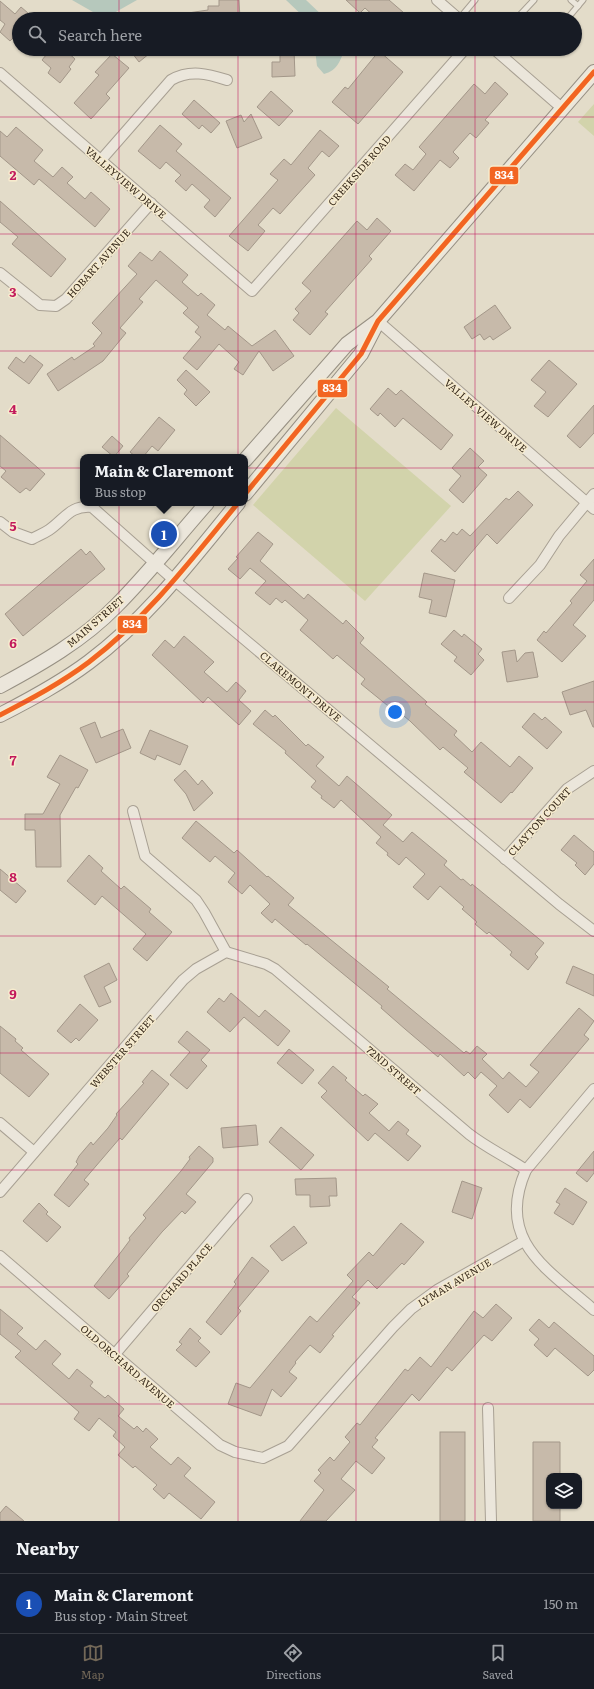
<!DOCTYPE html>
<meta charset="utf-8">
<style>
:root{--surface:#171b24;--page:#242831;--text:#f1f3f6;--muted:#9ea1a6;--line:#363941;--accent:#736858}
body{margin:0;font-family:Literata,serif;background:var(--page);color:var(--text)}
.controls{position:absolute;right:12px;bottom:12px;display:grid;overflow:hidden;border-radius:8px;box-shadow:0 1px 3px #0004}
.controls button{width:36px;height:36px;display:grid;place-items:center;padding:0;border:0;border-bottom:1px solid var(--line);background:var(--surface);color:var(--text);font:20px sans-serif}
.you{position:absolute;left:395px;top:712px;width:14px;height:14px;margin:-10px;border:3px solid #fff;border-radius:50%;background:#1a73e8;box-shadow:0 0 0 6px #1a73e833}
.badge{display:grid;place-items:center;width:26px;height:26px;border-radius:50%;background:var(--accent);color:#fff;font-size:13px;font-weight:700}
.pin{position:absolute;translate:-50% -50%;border:2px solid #fff;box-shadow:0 1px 4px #0006}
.popup{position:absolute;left:80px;top:454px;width:168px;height:52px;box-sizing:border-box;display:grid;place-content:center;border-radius:8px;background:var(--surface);filter:drop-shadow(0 1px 3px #0005);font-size:13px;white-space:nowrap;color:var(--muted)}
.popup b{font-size:15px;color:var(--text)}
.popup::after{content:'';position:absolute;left:50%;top:100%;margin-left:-8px;border:8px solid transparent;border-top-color:var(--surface)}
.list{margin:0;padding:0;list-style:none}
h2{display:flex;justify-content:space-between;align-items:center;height:52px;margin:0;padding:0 16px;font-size:17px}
h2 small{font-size:13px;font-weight:400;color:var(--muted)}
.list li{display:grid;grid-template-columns:26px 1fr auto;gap:12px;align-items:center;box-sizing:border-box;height:60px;padding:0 16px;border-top:1px solid var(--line)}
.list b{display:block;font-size:15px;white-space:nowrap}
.list p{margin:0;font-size:13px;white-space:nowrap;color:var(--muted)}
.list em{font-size:13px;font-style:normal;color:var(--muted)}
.icon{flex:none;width:22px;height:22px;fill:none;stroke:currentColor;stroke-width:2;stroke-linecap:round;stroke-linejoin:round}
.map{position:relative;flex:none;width:594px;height:1521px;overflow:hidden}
.search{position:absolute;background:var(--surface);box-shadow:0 1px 3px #0004;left:12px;right:12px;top:12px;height:44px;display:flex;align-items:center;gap:10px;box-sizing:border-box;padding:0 14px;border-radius:22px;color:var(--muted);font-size:15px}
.sheet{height:112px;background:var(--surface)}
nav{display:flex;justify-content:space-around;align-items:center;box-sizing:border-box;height:56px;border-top:1px solid var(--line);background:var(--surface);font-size:11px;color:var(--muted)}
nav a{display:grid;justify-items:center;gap:2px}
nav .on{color:var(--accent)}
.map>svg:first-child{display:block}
.green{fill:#d2d3ab}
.water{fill:#b6c8bc}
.building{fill:#c7baaa;stroke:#a39789}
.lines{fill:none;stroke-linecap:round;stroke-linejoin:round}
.lane-casing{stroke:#a8a093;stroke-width:7}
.street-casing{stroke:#a8a093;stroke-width:12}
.secondary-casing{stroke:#979083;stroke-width:16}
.lane{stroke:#ebe6db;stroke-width:5}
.street{stroke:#ebe6db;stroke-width:10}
.secondary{stroke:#ebe6db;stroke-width:14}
.bus-1-casing{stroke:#f6ebce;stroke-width:8}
.bus-1{stroke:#f26522;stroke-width:5}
.grid{fill:none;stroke:#c2185b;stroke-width:1;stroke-opacity:0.55}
.labels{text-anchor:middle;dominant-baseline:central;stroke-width:3;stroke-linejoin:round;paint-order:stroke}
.street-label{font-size:10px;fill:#36291b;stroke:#f6ebce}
.grid-label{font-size:13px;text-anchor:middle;font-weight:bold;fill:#c2185b;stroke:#f6ebce;stroke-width:3;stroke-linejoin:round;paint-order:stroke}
.line-badge{stroke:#f6ebce;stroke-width:1.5}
.badge-label{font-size:11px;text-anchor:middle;font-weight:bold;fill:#fff}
</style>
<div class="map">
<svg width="594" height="1521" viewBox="0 0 594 1521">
<rect width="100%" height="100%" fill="#e3dcc9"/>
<g class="green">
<polygon points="594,104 594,136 578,122"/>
<polygon points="336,408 451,506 365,601 253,505"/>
</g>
<g class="water">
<polygon points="72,0 137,0 114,13 93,12"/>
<polygon points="286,0 306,0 326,19 306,19"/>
<path d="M315 49H345C340 61 337 71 324 74L317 66Z"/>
</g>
<g class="building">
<polygon points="219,0 239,0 240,19 188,19 188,13 208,10 208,6 219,6"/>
<polygon points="346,0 389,0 411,19 377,19 365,8 360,13"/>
<polygon points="0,1 15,14 21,7 35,19 19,19 19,32 10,41 0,32 5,24 0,20"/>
<polygon points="51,49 64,49 75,59 69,67 71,69 60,83 48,73 51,68 42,60"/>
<polygon points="129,49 155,49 139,62"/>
<polygon points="294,50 295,76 272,77 272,62 280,62 280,51"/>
<polygon points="379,51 403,72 358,124 332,102 345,87 348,89"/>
<polygon points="112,54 129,68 106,94 110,98 91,119 74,103 99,75 95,72"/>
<polygon points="495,82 508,94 485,120 489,123 476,138 470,133 453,152 459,158 450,168 440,160 414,191 395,175 405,164 413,170 426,154 419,147 474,84 485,94"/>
<polygon points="271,91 293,111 279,126 257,107"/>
<polygon points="194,100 220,123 211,133 202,125 199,129 182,114"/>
<polygon points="251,114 262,138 237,148 226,121 241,115 244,122"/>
<polygon points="160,125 182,144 176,151 231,198 215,217 204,207 210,200 192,184 186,191 175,181 181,175 166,162 160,169 138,151"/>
<polygon points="16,127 43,150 34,161 53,177 62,167 73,177 67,183 85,199 91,192 110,209 95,227 39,179 34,185 0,156 0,131 7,137"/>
<polygon points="320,130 339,146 329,157 322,151 308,168 315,175 296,196 280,214 273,208 258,225 265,231 248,251 229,236 278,180 270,174 284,159 291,165"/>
<polygon points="0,201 66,259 51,277 12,244 18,237 0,222"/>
<polygon points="377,218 391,231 369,256 372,259 325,312 328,314 310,335 293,320 299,313 295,309 311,291 302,283 357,221 367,230"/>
<polygon points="160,251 188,275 182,282 198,296 201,293 215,305 207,315 225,330 228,326 252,346 275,330 294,356 273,371 259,351 243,375 234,369 239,362 219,344 197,370 183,358 201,337 195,332 199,327 183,313 188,308 156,280 139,299 143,302 120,328 126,333 103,361 58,391 47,374 72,357 74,360 95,346 93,344 102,333 92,323 137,274 128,266 140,252 152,261"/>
<polygon points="495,305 511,328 493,340 490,336 484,340 480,334 472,339 464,327"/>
<polygon points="30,355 43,365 29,384 8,368 16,357 24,363"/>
<polygon points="549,360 577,384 548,417 534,406 546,392 531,380"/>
<polygon points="186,370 210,392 196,406 184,394 187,390 177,380"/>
<polygon points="388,388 396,395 401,390 453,435 441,450 403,418 395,427 380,413 378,416 370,409"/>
<polygon points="594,405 594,433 580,448 567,436"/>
<polygon points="159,417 175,430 158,451 152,446 143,457 136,457 130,452"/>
<polygon points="0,435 45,474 30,491 26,488 20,493 1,477 6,471 0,466"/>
<polygon points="112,436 123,446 114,457 102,447"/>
<polygon points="470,448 484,461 478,467 487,475 463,503 449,490 461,476 452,468"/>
<polygon points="518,491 533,505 497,544 487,534 455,572 431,551 441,539 445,542 453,532 457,535 462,529 470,536 506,498 509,500"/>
<polygon points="258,532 273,544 260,561 304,599 308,594 343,624 346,620 364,638 360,643 427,702 425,704 457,731 454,735 472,752 481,742 510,767 519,756 533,768 512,793 511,792 501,803 464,772 468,768 443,747 440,750 410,721 399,712 398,714 361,684 365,679 337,655 333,659 314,642 300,630 308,620 285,600 282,603 276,598 270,605 255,593 266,581 250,568 240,579 228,569 238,558 236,557"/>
<polygon points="81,549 86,555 90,551 105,569 23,636 5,614"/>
<polygon points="594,559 594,600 573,625 586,636 562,662 537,640 544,631 546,633 572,603 570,601 587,581 580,575"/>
<polygon points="424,573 455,580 446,617 429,613 432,600 419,597"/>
<polygon points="454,630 462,637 464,634 482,649 478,654 484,660 471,675 454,661 457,657 441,644"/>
<polygon points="184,636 214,662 204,672 227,692 236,682 246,691 239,700 251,711 239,725 208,697 203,703 152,655 165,640 174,648"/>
<polygon points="515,650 517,662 525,653 533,652 538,677 507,682 502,652"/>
<polygon points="594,681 594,727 593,727 586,710 570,715 562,692"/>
<polygon points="265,710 273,717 275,715 306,746 308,744 324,757 316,766 339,786 347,776 392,815 383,825 403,842 412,832 447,861 444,865 461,880 463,879 471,886 472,884 544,943 535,954 538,957 528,970 510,955 512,952 489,932 487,934 475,924 477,922 462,909 464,907 440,886 428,900 413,887 425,874 406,857 399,865 387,855 388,853 376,843 381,837 341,800 334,808 321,798 322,796 311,787 316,781 285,753 286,751 253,724"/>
<polygon points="534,713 542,720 545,717 562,732 547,749 522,727"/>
<polygon points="95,722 101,738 123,729 131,748 96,763 80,728"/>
<polygon points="150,730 188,746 180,765 157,755 155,760 140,753"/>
<polygon points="60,755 88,770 78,788 76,787 60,815 61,867 36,867 35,830 25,830 25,814 43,814 60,784 47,777"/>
<polygon points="185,770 198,785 202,780 213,793 194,811 186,794 174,780"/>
<polygon points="196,821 234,853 237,850 267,877 268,876 294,898 288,905 389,987 387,989 464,1053 466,1051 470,1054 477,1046 487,1054 482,1059 503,1079 509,1072 526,1087 539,1072 530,1065 579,1008 594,1021 584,1035 589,1039 530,1108 520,1099 508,1113 489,1095 497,1086 481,1072 475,1079 468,1072 464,1076 440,1054 438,1057 405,1029 381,1008 382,1006 307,944 306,945 275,919 272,923 261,913 270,904 250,885 242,894 228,882 235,873 215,856 210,862 182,838"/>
<polygon points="574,835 594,852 594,864 585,875 575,865 577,863 561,850"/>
<polygon points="89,855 103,868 101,871 121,889 124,886 151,909 149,912 172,932 147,961 133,949 146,934 102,896 95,905 67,881"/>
<polygon points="0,869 26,891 16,903 0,890"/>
<polygon points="109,963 117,980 104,987 111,1002 99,1007 84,976"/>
<polygon points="573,966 594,975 594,996 566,983"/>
<polygon points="231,993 259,1017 265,1010 290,1031 278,1046 244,1017 230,1032 207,1012 219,998 224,1002"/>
<polygon points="80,1004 98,1020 79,1041 76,1038 71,1043 57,1031"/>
<polygon points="0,1026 16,1039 15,1041 23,1048 21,1050 49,1074 29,1097 0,1073"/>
<polygon points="187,1031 210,1050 201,1060 207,1066 187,1089 170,1075 190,1052 178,1042"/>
<polygon points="289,1049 314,1070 302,1084 277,1063"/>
<polygon points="333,1066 347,1078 345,1080 363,1096 365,1094 378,1104 369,1113 389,1131 398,1121 409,1130 406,1134 421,1146 408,1161 375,1133 368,1141 321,1097 327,1091 318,1083"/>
<polygon points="152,1070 169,1084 122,1140 120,1138 84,1180 89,1184 69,1207 54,1195 78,1164 76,1162 79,1156 91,1142 93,1145 108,1128 117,1115 116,1114 144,1083 142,1082"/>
<polygon points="256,1125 258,1145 223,1148 221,1128"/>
<polygon points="281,1127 314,1155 301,1170 269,1142"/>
<polygon points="199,1146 213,1158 213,1162 186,1194 196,1202 185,1214 182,1211 162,1232 127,1274 129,1276 109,1299 94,1286 121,1252 130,1240 129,1238 146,1218 143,1215 181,1171 190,1159 189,1157"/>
<polygon points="594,1151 594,1173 587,1182 576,1173"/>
<polygon points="336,1178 337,1196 329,1196 330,1206 310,1207 310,1195 296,1195 295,1179"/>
<polygon points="462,1181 482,1188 472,1219 452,1212"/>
<polygon points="565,1188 587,1202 573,1225 554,1213 560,1204 556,1202"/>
<polygon points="39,1203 48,1212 46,1214 61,1227 47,1242 23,1221"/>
<polygon points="401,1223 424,1242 404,1265 402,1263 377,1289 368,1280 352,1297 360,1303 332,1335 334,1336 320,1353 310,1345 295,1362 296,1363 289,1372 297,1378 281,1397 272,1389 261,1416 228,1404 236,1383 250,1388 310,1316 317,1322 353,1281 347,1275 369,1252 373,1256"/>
<polygon points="294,1226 307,1243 282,1261 270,1246"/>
<polygon points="252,1257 269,1271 238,1308 241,1311 221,1335 206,1322 236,1284 234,1282"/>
<polygon points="496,1304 512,1318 492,1341 484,1335 452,1371 447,1367 419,1401 412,1394 375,1438 378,1440 372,1447 385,1458 372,1474 356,1461 341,1479 355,1490 326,1521 300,1521 324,1490 314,1481 321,1473 318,1470 330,1457 334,1461 350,1442 345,1437 357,1423 360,1425 405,1369 408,1371 420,1357 431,1367 474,1311 483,1318"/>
<polygon points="0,1309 23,1328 17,1334 36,1350 45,1340 61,1354 52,1364 69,1379 77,1369 93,1382 90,1386 105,1398 108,1395 124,1409 118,1416 134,1429 137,1426 143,1432 146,1428 158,1439 150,1447 171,1465 178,1457 191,1468 184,1476 215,1502 201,1519 169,1493 164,1499 153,1489 157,1485 135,1466 133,1468 118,1455 125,1447 113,1436 116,1432 99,1418 89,1431 74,1419 79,1412 15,1357 21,1351 0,1334"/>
<polygon points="539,1319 549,1328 554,1322 594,1356 594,1370 588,1376 555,1348 547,1357 534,1345 539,1339 529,1330"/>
<polygon points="190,1328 201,1338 198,1341 210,1352 196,1367 176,1350 182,1344 179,1342"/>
<rect x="440" y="1432" width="25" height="89"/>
<polygon points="533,1442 560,1442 560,1476 549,1476 549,1506 560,1506 560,1521 533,1521"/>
<polygon points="6,1506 24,1521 0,1521 0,1513"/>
</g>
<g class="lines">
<defs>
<g id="lane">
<polyline points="571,0 578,6"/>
<polyline points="459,19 475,0"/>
<polyline points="523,19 519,16 534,0"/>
<polyline points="567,19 583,0"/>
</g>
<g id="street">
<polyline points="437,0 459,19"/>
<polyline points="494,49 563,109"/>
<polyline points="0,73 252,291 465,49"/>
<path d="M101 160 171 80C190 69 208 74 227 80"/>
<polyline points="0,273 40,305 56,306 66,299 151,203"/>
<polyline points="378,321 594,509"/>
<path d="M0 522 13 532 32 539C37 536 43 534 49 530 65 519 70 505 92 507L174 580 559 904 594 931"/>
<polyline points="509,598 540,565 559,536 594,494"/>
<polyline points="133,811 145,856 196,900 204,912 226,952"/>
<polyline points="505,859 567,789 594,771"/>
<path d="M594 1089 526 1170C495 1240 547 1269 594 1310"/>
<polyline points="0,1123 34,1152"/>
<path d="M0 1192 183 980 196 969 226 952 266 964 275 969 469 1134C487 1148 507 1157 526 1170"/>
<polyline points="0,1256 220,1445 235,1452 263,1458 288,1446 393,1327 411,1309 437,1290 524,1241"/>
<polyline points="115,1354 247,1199"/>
<polyline points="488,1408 491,1521"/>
</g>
<g id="secondary">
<polyline points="245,460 347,344 378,321 594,72"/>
<polyline points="245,494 361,354 377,323"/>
<path d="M0 686C41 664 83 640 116 606 148 574 177 537 207 503"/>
<path d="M0 715C31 699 61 683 89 662 147 619 192 559 238 503"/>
</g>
</defs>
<use href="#lane" class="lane-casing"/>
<use href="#street" class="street-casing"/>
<use href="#secondary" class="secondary-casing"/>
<use href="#lane" class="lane"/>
<use href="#street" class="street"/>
<use href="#secondary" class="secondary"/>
<defs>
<g id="bus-1">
<polyline points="245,494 361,354 378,321 594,72"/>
<path d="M0 715C31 699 61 683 89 662 147 618 192 559 238 503"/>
</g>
</defs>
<use href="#bus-1" class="bus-1-casing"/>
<use href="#bus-1" class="bus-1"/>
</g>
<path class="grid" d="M119 0V19M238 0V19M356 0V19M475 0V19M119 49V1521M238 49V1521M356 49V1521M475 49V1521M0 117H594M0 234H594M0 351H594M0 468H594M0 585H594M0 702H594M0 819H594M0 936H594M0 1053H594M0 1170H594M0 1287H594M0 1404H594"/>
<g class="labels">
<g class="street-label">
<text transform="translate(359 170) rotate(-49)">CREEKSIDE ROAD</text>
<text transform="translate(126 182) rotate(41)">VALLEYVIEW DRIVE</text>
<text transform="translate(98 263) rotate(-48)">HOBART AVENUE</text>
<text transform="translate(486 415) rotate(41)">VALLEY VIEW DRIVE</text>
<text transform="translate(95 621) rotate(-41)">MAIN STREET</text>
<text transform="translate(301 686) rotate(40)">CLAREMONT DRIVE</text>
<text transform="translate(539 821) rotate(-48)">CLAYTON COURT</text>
<text transform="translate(122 1051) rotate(-49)">WEBSTER STREET</text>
<text transform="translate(394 1070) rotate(41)">72ND STREET</text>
<text transform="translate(181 1277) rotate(-49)">ORCHARD PLACE</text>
<text transform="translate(454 1282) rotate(-31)">LYMAN AVENUE</text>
<text transform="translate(128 1366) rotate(41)">OLD ORCHARD AVENUE</text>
</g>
</g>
<g class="grid-label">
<text x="13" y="180">2</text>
<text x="13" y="297">3</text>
<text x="13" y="414">4</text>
<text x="13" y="531">5</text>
<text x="13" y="648">6</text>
<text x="13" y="765">7</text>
<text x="13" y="882">8</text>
<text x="13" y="999">9</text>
</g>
<g class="line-badge">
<rect x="489" y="166" width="30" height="19" rx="4" fill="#f26522"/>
<rect x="317" y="379" width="31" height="19" rx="4" fill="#f26522"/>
<rect x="117" y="615" width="31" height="19" rx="4" fill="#f26522"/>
</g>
<g class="badge-label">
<text x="504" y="179">834</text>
<text x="332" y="392">834</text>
<text x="132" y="628">834</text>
</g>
</svg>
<div class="controls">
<button><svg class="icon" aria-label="layers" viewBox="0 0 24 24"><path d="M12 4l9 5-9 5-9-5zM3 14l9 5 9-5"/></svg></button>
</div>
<div class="you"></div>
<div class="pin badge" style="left:164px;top:534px;background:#1a4fb4">1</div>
<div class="popup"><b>Main &amp; Claremont</b>Bus stop</div>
<div class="search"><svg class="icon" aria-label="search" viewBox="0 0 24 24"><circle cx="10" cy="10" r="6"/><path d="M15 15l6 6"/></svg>Search here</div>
</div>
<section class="sheet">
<h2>Nearby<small></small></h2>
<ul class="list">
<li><span class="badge" style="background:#1a4fb4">1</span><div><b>Main &amp; Claremont</b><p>Bus stop · Main Street</p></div><em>150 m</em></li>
</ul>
</section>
<nav>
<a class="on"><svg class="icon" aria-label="map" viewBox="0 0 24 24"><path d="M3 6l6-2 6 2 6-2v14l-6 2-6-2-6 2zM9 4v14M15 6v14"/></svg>Map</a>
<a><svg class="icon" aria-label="directions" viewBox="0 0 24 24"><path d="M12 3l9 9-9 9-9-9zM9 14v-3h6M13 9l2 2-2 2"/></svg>Directions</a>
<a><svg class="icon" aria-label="saved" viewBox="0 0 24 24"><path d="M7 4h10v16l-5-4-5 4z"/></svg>Saved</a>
</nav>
